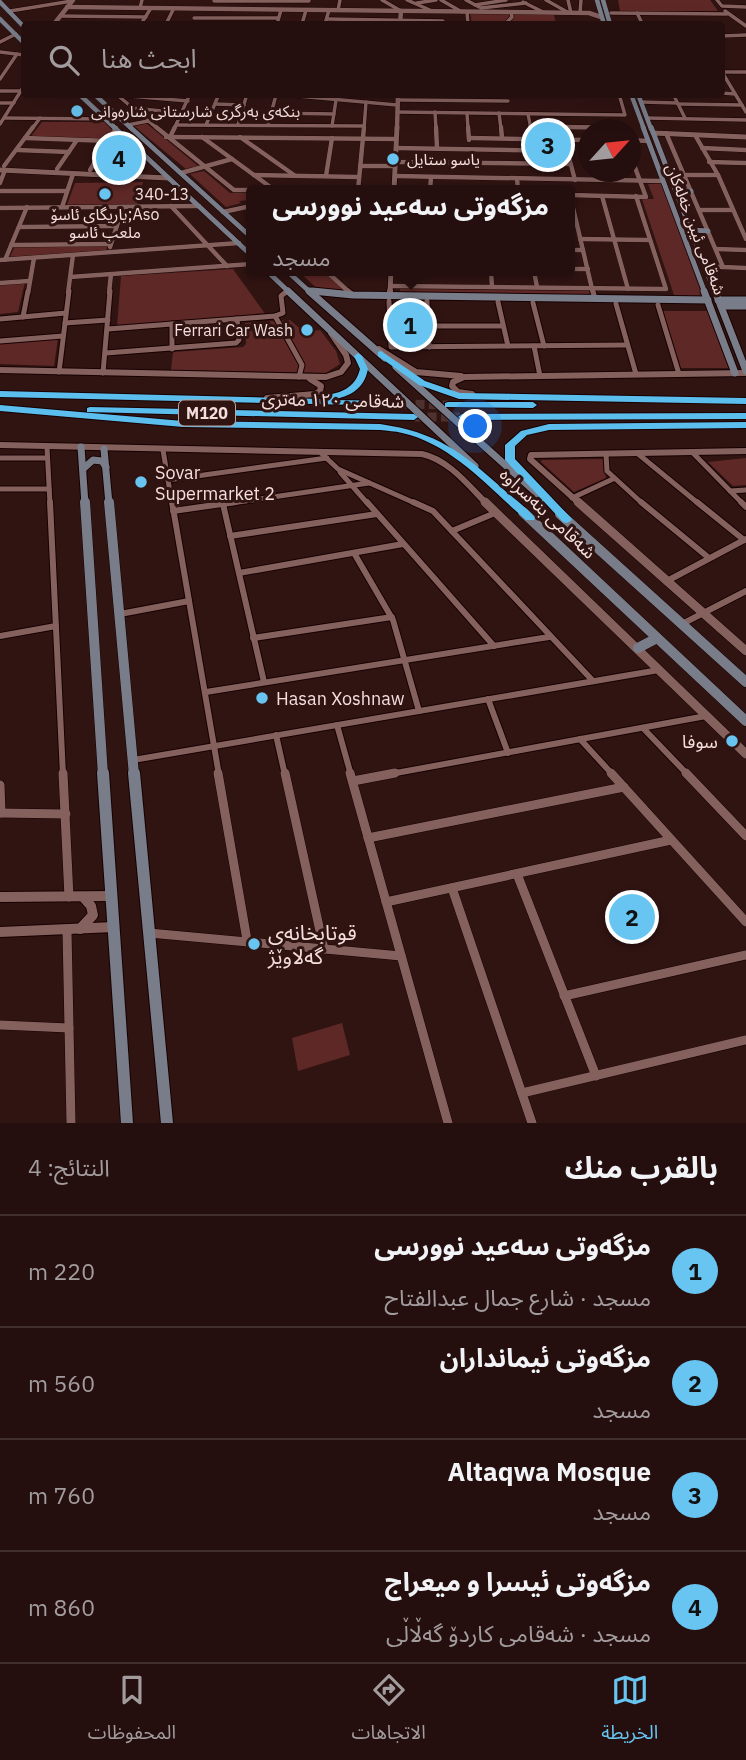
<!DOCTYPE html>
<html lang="ar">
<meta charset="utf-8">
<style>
:root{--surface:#240f0e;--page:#301d1c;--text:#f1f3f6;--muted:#a39c9e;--line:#412f2e;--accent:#68c4f0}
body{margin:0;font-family:"IBM Plex Sans","Noto Sans Arabic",sans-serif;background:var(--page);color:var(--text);direction:rtl}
.compass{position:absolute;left:578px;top:119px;width:63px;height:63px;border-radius:50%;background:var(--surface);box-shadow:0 7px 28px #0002;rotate:63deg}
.you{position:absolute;left:476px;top:427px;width:24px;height:24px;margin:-18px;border:5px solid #fff;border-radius:50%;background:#1a73e8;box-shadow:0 0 0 10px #1a73e833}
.badge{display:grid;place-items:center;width:46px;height:46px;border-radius:50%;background:var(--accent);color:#111;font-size:23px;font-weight:700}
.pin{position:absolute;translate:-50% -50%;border:4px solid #fff;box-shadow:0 2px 7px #0006}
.popup{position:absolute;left:246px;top:185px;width:329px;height:91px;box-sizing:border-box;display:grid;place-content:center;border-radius:7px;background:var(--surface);filter:drop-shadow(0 2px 5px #0005);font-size:23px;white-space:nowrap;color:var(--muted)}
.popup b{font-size:26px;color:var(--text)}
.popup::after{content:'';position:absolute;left:50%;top:100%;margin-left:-14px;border:14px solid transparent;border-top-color:var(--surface)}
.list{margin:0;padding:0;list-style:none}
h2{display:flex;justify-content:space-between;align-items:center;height:91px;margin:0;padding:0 28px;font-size:30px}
h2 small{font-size:23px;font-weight:400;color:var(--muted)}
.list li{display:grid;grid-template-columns:46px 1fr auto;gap:21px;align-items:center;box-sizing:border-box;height:112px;padding:0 28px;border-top:2px solid var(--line)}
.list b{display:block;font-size:26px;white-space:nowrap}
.list p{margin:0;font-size:23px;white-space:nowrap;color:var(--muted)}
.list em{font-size:23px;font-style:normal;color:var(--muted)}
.icon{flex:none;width:38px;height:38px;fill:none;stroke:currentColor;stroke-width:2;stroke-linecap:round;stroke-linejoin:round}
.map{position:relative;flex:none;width:746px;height:1123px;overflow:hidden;direction:ltr}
.search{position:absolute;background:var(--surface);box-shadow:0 7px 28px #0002;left:21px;right:21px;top:21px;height:77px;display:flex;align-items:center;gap:18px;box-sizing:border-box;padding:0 24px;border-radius:7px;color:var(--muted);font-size:26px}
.sheet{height:539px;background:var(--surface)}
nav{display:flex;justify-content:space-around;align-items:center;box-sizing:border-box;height:98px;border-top:2px solid var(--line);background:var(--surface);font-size:19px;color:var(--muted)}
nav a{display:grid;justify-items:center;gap:4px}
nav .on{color:var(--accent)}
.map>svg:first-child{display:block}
.green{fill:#5e2826}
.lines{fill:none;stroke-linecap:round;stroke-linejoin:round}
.motorway-tunnel{stroke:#4d3230;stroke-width:9;stroke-dasharray:9 4.5;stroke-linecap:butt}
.minor-far4-casing{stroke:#170102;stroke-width:4.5}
.minor-far3-casing{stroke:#170102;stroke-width:5}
.minor-far2-casing{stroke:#170102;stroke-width:7}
.minor-far1-casing{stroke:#170102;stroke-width:8}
.minor-casing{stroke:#170102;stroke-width:10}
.tertiary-far4-casing{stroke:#170102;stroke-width:5}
.tertiary-far3-casing{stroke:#170102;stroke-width:6}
.tertiary-far2-casing{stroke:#170102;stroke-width:8}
.tertiary-far1-casing{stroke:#170102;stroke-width:10}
.tertiary-casing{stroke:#170102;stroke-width:12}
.secondary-far4-casing{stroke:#170102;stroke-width:5}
.secondary-far3-casing{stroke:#170102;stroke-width:6}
.secondary-far2-casing{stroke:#170102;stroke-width:9}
.secondary-far1-casing{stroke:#170102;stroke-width:11}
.secondary-casing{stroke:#170102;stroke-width:14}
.motorway-casing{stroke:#170102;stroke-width:2}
.minor-far4{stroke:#85615e;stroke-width:3.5}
.minor-far3{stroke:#85615e;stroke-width:4.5}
.minor-far2{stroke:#85615e;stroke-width:5}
.minor-far1{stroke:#85615e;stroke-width:6}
.minor{stroke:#85615e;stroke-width:9}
.tertiary-far4{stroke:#85615e;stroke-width:4.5}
.tertiary-far3{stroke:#85615e;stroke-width:5}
.tertiary-far2{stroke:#85615e;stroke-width:6}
.tertiary-far1{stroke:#85615e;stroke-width:9}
.tertiary{stroke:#85615e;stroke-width:10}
.secondary-far4{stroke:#797d89;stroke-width:4.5}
.secondary-far3{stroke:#797d89;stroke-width:5}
.secondary-far2{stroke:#797d89;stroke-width:7}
.secondary-far1{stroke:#797d89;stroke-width:10}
.secondary{stroke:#797d89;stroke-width:12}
.motorway{fill:#5cbeed;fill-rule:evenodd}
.poi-dot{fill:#68c4f0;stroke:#301412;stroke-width:2.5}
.labels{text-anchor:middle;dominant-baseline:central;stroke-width:6;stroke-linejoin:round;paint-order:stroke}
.far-poi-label{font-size:16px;fill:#f4dfdd;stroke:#301412;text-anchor:start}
.far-street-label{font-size:16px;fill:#f4dfdd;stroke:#301412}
.shield{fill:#301412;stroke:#b9a2a0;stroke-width:2}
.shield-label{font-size:16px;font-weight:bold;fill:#f4dfdd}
.street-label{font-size:18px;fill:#f4dfdd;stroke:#301412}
.poi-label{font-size:18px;fill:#f4dfdd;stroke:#301412;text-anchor:start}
.near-poi-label{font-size:21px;fill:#f4dfdd;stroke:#301412;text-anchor:start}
</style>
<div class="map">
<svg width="746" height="1123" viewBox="0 0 746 1123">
<rect width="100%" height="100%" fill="#301412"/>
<g class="green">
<polygon points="618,0 710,0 718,11 620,11"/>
<polygon points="470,13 554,15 556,24 472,24"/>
<polygon points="42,122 104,122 113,131 107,141 29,139"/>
<polygon points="146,123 198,166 186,169 134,126"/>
<polygon points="204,171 230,193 251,193 251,200 239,201 241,203 226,207 190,174"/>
<polygon points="143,182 137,204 67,205 75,183"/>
<polygon points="648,184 661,184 703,298 675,298 642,199 654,199"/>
<polygon points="108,245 106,251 10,257 15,246"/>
<polygon points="233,269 266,315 117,327 121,276"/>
<polygon points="298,271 324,271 348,294 321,292"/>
<polygon points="25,282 18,312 0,314 0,284"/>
<polygon points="400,289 589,291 590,297 400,294"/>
<polygon points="663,311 708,311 730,368 681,368"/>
<polygon points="290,320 304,332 320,330 336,351 340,364 326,373 171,370 173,352 243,347 246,344 245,323"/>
<polygon points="58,338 54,366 0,364 0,343"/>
<polygon points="746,458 746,485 733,486 708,462"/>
<polygon points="603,459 606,478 574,492 541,462 542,460"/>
<polygon points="342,1023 350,1055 298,1071 292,1038"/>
</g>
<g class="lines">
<g class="motorway-tunnel">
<polyline points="402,404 448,405"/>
<polyline points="414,417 460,417"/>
</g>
<defs>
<g id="minor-far4">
<polyline points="382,0 401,11"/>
<polyline points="407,0 432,11"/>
<polyline points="441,0 462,12"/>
<polyline points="466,0 479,7"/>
<polyline points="546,0 569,13"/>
<polyline points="568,0 571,13"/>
<polyline points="717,0 722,6 746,7"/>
<polyline points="214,1 309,1"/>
<polyline points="523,2 543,12"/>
<polyline points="417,3 436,0"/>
<polyline points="475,5 506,0"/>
<polyline points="140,8 142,0"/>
<polyline points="481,8 526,3"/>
<polyline points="338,10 340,0"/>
<polyline points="10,11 72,1"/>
<polyline points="725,11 746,26"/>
<polyline points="467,12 468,24"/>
<polyline points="580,13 581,0"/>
<polyline points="611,13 727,14"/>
<polyline points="637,13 642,23 648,24"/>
<polyline points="60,16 146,17"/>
<polyline points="194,18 278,18"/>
<polyline points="327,19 443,21"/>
<polyline points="54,24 89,24"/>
<polyline points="141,24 151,8"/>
<polyline points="166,24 174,8"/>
<polyline points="277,24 281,10"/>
<polyline points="302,24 306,10"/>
<polyline points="325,24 329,10"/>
<polyline points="505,24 512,17 511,12"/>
<polyline points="722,36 746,35"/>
<polyline points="0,42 16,34"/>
<polyline points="0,52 24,55"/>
<polyline points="722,72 746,112"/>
<polyline points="722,72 746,72"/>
<polyline points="0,79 17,54"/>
<polyline points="0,91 21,91"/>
<polyline points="722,93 735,94"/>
<polyline points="116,94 158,129"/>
<polyline points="275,94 397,105"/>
<polyline points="673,94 685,118"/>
<polyline points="117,95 188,101"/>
<polyline points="398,100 508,101"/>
<polyline points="641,102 677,103"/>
<polyline points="0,103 14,103"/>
<polyline points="215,104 244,105"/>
<polyline points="678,104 742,105"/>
<polyline points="132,108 182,113"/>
<polyline points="397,112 625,115 619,94"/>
<polyline points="435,112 436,129"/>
<polyline points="271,113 334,114"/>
<polyline points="467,113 468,129"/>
<polyline points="499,113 501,129"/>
<polyline points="528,114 531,129"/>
<polyline points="5,118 107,119"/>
<polyline points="647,118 746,120"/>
<polyline points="0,124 24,86"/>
<polyline points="128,125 148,121"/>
<polyline points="177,125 363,126"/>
<polyline points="206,125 219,94"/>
<polyline points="238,125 247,94"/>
<polyline points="268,125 276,95"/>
<polyline points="332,126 336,100"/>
<polyline points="530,126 621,128"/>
<polyline points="32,129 40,118"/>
<polyline points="174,129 190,94"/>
<polyline points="364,129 366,102"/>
</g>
<g id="minor-far3">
<polyline points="156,127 234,190 290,190"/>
<polyline points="436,127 437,148"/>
<polyline points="468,127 469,140"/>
<polyline points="501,127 502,138"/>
<polyline points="531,127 533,139"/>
<polyline points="566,127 621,128"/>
<polyline points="666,133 723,267 746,268"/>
<polyline points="171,135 175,127"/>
<polyline points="695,135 718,175 746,239"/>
<polyline points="166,137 396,139"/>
<polyline points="202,137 273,189"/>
<polyline points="240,137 294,175"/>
<polyline points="25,138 109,141"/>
<polyline points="469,138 588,140"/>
<polyline points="564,139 575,180"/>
<polyline points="630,140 648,141"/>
<polyline points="396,148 567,151"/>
<polyline points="702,148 746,150"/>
<polyline points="17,150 69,152"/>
<polyline points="395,162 570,164"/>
<polyline points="709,162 746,163"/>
<polyline points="4,166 33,127"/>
<polyline points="360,166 395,166"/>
<polyline points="57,169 77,140"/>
<polyline points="90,170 116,128"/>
<polyline points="181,173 232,159"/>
<polyline points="254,175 359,177"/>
<polyline points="684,175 718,175"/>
<polyline points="326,176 332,138"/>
<polyline points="395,176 663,181"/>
<polyline points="517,178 518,190"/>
<polyline points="0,183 5,170"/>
<polyline points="358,190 364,127"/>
<polyline points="430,190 431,177"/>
<polyline points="0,191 66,191"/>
<polyline points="569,195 646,197 630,154"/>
<polyline points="570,195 593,293"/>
<polyline points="602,196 628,289"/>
<polyline points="171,206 227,266"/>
<polyline points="62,207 73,174"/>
<polyline points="0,208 199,206"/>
<polyline points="699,210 732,210"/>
<polyline points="223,212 251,206"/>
<polyline points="19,227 117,226"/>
<polyline points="580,239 650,240"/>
<polyline points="11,245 111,244"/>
<polyline points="110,247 123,207"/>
<polyline points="716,249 746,250"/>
<polyline points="569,250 583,250"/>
<polyline points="0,260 239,243"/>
<polyline points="5,260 27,207"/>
<polyline points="705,266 723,267"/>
<polyline points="569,269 588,269"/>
<polyline points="326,271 350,293"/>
<polyline points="491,271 492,287"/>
<polyline points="534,271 537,287"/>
<polyline points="70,277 251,264"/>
<polyline points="0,283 29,281"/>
<polyline points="391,286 666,289 636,196"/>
<polyline points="28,293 34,258"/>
<polyline points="68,293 73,255"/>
<polyline points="109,293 111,274"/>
<polyline points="285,293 288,290"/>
</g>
<g id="minor-far2">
<polyline points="348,291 353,295"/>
<polyline points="593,291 595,299"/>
<polyline points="389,301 391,347 627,345"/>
<polyline points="427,301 429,347"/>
<polyline points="498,302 508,346"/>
<polyline points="533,303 544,346"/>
<polyline points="616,304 636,374"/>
<polyline points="658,305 679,374"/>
<polyline points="275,316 302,365 299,377"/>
<polyline points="23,317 28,291"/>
<polyline points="0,319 66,313"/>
<polyline points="65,323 108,320"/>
<polyline points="172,324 172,349"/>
<polyline points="428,326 503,326"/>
<polyline points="108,329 275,316 283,313 281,296 287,291"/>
<polyline points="0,341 63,336"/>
<polyline points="534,346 540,376"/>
<polyline points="106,353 236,343 239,340 237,319"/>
<polyline points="59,372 69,291"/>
<polyline points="103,373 110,291"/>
<polyline points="47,447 50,504"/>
<polyline points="163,450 172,504"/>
<polyline points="692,452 743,504"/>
<polyline points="321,453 338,469 417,504"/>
<polyline points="637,453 699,504"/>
<polyline points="606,454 607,471 643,504"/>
<polyline points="0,458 47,458"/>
<polyline points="340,472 368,504"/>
<polyline points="168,480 327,458"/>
<polyline points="0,489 49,489"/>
<polyline points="730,491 746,490"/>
<polyline points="572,498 613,479"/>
<polyline points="224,504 369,483"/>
</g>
<g id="minor-far1">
<polyline points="50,502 63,775"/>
<polyline points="172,502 219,775"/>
<polyline points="367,502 494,646"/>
<polyline points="413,502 433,511 593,681"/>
<polyline points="641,502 709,558"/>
<polyline points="697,502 744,540"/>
<polyline points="741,502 746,507"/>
<polyline points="223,504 264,682"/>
<polyline points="173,511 236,502"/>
<polyline points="452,531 495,513"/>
<polyline points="230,536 377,514"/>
<polyline points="354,553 393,620 419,711"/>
<polyline points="239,573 403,544"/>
<polyline points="667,581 746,539"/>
<polyline points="120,614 189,601"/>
<polyline points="682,624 746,591"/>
<polyline points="0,636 56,626"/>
<polyline points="253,638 392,617"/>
<polyline points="206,692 549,637"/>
<polyline points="488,699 508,753"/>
<polyline points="337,725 351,775"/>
<polyline points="643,728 688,775"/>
<polyline points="276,735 285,775"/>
<polyline points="580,739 613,775"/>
<polyline points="133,760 659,670"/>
<polyline points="385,775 706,716"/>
</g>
<g id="minor">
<polyline points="63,773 69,897"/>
<polyline points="218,773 247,940"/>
<polyline points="285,773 324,949"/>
<polyline points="350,773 448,1123"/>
<polyline points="611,773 746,922"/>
<polyline points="686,773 746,836"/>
<polyline points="353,781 395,773"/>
<polyline points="0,785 1,813"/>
<polyline points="0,813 66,814"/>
<polyline points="368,838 624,787"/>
<polyline points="517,874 596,1076"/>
<polyline points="452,888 532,1123"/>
<polyline points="386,902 671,840"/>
<polyline points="67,931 71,1123"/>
<polyline points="149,933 401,956"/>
<polyline points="564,996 746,955"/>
<polyline points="0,1025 69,1028"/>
<polyline points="522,1093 746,1040"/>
</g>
<g id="tertiary-far4">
<polyline points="67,7 589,13 601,17"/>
<polyline points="54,24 73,0"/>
<polyline points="400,24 401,11"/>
<polyline points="397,129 398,94"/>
</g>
<g id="tertiary-far3">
<polyline points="653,133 746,137"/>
<polyline points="0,170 168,178"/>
<polyline points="394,190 397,127"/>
<polyline points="390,293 391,271"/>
</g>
<g id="tertiary-far2">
<polyline points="390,295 390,291"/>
<polyline points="379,349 416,372 461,376"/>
<polyline points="0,370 326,377 341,372 348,363 346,355 331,333"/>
<polyline points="472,394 458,392 452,386 453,382 464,377 746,373"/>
<polyline points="267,398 315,394 320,391 321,386 310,379"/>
<path d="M0 445 422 454C449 460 468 485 487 504"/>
<polyline points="580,504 530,459 531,455 746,451"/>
</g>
<g id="tertiary-far1">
<polyline points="485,502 746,754"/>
<polyline points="578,502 746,651"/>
</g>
<g id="tertiary">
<polyline points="0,897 112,896"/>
<polyline points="80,929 93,915 91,906 84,898"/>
<polyline points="0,932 114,927"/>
</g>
<g id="secondary-far4">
<polyline points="597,0 604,24"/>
<polyline points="603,0 610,24"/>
<polyline points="0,2 24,27"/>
<polyline points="0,19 24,43"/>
<polyline points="79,94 116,129"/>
<polyline points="94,94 132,129"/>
<polyline points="631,94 644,129"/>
<polyline points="638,94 651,129"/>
</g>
<g id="secondary-far3">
<polyline points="114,127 251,255"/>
<polyline points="130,127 251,237"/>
<polyline points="643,127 705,293"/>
<polyline points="651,127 715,293"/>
<polyline points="676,191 691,191"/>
<polyline points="691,230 708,231"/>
<polyline points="267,271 290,293"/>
<polyline points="287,271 311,293"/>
<polyline points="312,291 329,293"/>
</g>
<g id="secondary-far2">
<polyline points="288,291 475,466"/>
<polyline points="309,291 385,358"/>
<polyline points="312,291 353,295 708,300"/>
<polyline points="704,291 735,373"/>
<polyline points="715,291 746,371"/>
<polyline points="718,300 746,300"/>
<polyline points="721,306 746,306"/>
<polyline points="396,367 542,498"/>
<polyline points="81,447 85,504"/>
<polyline points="104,449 109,504"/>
<polyline points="83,469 93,460 102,461 106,467"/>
</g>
<g id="secondary-far1">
<polyline points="85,502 103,775"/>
<polyline points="109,502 134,775"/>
<polyline points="523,512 746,721"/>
<polyline points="560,514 746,682"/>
<polyline points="638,648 657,638"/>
</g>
<g id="secondary">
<polyline points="103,773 127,1123"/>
<polyline points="134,773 167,1123"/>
</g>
<g id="motorway">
<polygon points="381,351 425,381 460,393 746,398 746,404 459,399 419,385 378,356 378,352"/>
<path d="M358 353 362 356 368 369C364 389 351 396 332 400L401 401 404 402V406L0 397V391L322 399V396C340 393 355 389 360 369L354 356Z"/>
<polygon points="448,402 533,402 537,405 533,408 445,407 445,403"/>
<path d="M0 405 183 421 380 424C436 432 462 452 503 489 513 498 526 507 535 518L534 520H526C489 488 452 444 402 433 395 431 387 431 380 430L183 427 0 411Z"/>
<polygon points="90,407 414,414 418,417 414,420 87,412 87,408"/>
<polygon points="746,413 746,419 462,420 458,417 462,414"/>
<polygon points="746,422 746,428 549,430 527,435 515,446 515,459 571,518 572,520 567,523 563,522 505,460 505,445 521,431 549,424"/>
</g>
</defs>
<use href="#minor-far4" class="minor-far4-casing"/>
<use href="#minor-far3" class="minor-far3-casing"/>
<use href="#minor-far2" class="minor-far2-casing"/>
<use href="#minor-far1" class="minor-far1-casing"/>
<use href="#minor" class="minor-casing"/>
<use href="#tertiary-far4" class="tertiary-far4-casing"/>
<use href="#tertiary-far3" class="tertiary-far3-casing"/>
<use href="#tertiary-far2" class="tertiary-far2-casing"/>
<use href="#tertiary-far1" class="tertiary-far1-casing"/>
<use href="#tertiary" class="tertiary-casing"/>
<use href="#secondary-far4" class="secondary-far4-casing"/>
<use href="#secondary-far3" class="secondary-far3-casing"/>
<use href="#secondary-far2" class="secondary-far2-casing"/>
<use href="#secondary-far1" class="secondary-far1-casing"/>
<use href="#secondary" class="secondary-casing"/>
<use href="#motorway" class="motorway-casing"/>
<use href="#minor-far4" class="minor-far4"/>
<use href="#minor-far3" class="minor-far3"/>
<use href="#minor-far2" class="minor-far2"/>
<use href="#minor-far1" class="minor-far1"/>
<use href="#minor" class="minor"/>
<use href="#tertiary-far4" class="tertiary-far4"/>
<use href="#tertiary-far3" class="tertiary-far3"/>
<use href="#tertiary-far2" class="tertiary-far2"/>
<use href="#tertiary-far1" class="tertiary-far1"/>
<use href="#tertiary" class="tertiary"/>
<use href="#secondary-far4" class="secondary-far4"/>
<use href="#secondary-far3" class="secondary-far3"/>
<use href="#secondary-far2" class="secondary-far2"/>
<use href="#secondary-far1" class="secondary-far1"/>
<use href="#secondary" class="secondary"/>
<use href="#motorway" class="motorway"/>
</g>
<g class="poi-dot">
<circle cx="77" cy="111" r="7"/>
<circle cx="393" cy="159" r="7"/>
<circle cx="105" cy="194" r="7"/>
<circle cx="307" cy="330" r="7"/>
<circle cx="141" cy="482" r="7"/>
<circle cx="262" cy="698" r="7"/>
<circle cx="732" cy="741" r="7"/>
<circle cx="254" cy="944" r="7"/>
</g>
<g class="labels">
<g class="far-poi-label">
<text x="91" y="111">بنكەی بەرگری شارستانی شارەوانی</text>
<text x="407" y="159">ياسو ستايل</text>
<text x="105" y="214" text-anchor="middle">یاریگای ئاسۆ;Aso<tspan x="105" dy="18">ملعب ئاسو</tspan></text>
<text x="293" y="330" text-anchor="end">Ferrari Car Wash</text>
</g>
<g class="far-street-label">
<text x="162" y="194">340-13</text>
<text transform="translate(696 229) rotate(69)">شەقامی ئیبن خەلەکان</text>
</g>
<rect class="shield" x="179" y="400.5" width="56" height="25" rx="5"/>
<g class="shield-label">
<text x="207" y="413">M120</text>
</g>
<g class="street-label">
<text transform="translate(333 400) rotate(1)">شەقامی ١٢٠ مەتری</text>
<text transform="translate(548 513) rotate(43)">شەقامی بنەسراوە</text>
</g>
<g class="poi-label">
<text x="155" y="472">Sovar<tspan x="155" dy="21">Supermarket 2</tspan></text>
<text x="276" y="698">Hasan Xoshnaw</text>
<text x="718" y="741" text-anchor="end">سوفا</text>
</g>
<g class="near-poi-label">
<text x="268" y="932">قوتابخانەی<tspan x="268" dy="24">گەلاوێژ</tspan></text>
</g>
</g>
</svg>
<svg class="compass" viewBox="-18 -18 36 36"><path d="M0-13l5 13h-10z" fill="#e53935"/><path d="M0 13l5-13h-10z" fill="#a39c9e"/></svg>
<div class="you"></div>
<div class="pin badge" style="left:410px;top:325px">1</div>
<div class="popup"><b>مزگەوتی سەعید نوورسی</b>مسجد</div>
<div class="pin badge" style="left:632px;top:917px">2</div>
<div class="pin badge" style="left:548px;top:145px">3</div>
<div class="pin badge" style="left:119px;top:158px">4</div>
<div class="search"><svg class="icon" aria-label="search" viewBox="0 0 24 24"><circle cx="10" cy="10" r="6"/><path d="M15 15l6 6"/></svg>ابحث هنا</div>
</div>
<section class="sheet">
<h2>بالقرب منك<small>النتائج: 4</small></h2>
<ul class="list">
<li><span class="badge">1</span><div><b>مزگەوتی سەعید نوورسی</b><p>مسجد · شارع جمال عبدالفتاح</p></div><em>220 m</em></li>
<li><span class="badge">2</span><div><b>مزگەوتی ئیمانداران</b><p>مسجد</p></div><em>560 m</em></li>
<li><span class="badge">3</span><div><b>Altaqwa Mosque</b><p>مسجد</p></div><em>760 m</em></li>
<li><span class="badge">4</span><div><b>مزگەوتی ئیسرا و میعراج</b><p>مسجد · شەقامی کاردۆ گەڵاڵی</p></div><em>860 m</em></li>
</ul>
</section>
<nav>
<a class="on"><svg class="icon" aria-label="map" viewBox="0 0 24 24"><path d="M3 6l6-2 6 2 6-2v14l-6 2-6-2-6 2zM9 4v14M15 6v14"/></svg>الخريطة</a>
<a><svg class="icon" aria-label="directions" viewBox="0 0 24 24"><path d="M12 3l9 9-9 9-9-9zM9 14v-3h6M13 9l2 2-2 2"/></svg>الاتجاهات</a>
<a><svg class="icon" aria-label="saved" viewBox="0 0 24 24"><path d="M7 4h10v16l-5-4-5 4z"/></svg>المحفوظات</a>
</nav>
